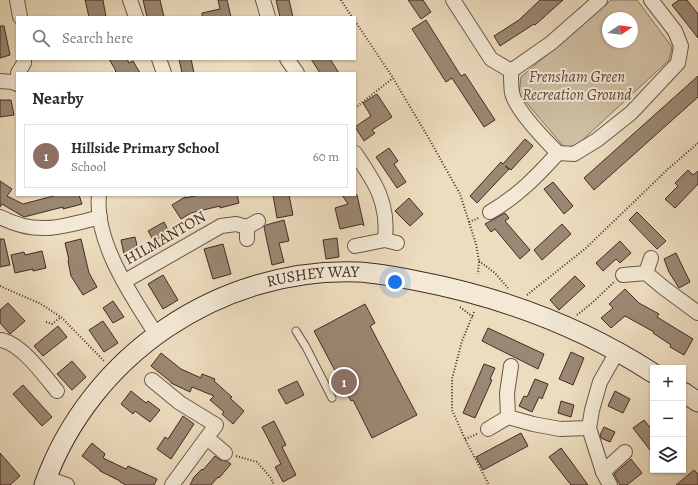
<!DOCTYPE html>
<meta charset="utf-8">
<style>
:root{--surface:#fff;--page:#f2f2f3;--text:#2b2b33;--muted:#7c7c81;--line:#e1e1e2;--accent:#8f2418}
body{margin:0;font-family:Alegreya,serif;background:var(--page);color:var(--text)}
.controls{position:absolute;right:12px;bottom:12px;display:grid;overflow:hidden;border-radius:0px;box-shadow:0 1px 3px #0004}
.controls button{width:36px;height:36px;display:grid;place-items:center;padding:0;border:0;border-bottom:1px solid var(--line);background:var(--surface);color:var(--text);font:20px sans-serif}
.compass{position:absolute;left:602px;top:12px;width:36px;height:36px;border-radius:50%;background:var(--surface);box-shadow:0 1px 3px #0004;rotate:77deg}
.you{position:absolute;left:395px;top:282px;width:14px;height:14px;margin:-10px;border:3px solid #fff;border-radius:50%;background:#1a73e8;box-shadow:0 0 0 6px #1a73e833}
.badge{display:grid;place-items:center;width:26px;height:26px;border-radius:50%;background:var(--accent);color:#fff;font-size:13px;font-weight:700}
.pin{position:absolute;translate:-50% -50%;border:2px solid #fff;box-shadow:0 1px 4px #0006}
.list{margin:0;padding:0;list-style:none}
h2{display:flex;justify-content:space-between;align-items:center;height:52px;margin:0;padding:0 16px;font-size:17px}
h2 small{font-size:13px;font-weight:400;color:var(--muted)}
.list li{display:grid;grid-template-columns:26px 1fr auto;gap:12px;align-items:center;box-sizing:border-box;height:64px;margin:0 8px 8px;padding:0 8px;border:1px solid var(--line);border-radius:0px}
.list b{display:block;font-size:15px;white-space:nowrap}
.list p{margin:0;font-size:13px;white-space:nowrap;color:var(--muted)}
.list em{font-size:13px;font-style:normal;color:var(--muted)}
.icon{flex:none;width:22px;height:22px;fill:none;stroke:currentColor;stroke-width:2;stroke-linecap:round;stroke-linejoin:round}
.map{position:relative;flex:none;width:698px;height:485px;overflow:hidden}
.search{position:absolute;background:var(--surface);box-shadow:0 1px 3px #0004;left:16px;top:16px;width:340px;height:44px;display:flex;align-items:center;gap:10px;box-sizing:border-box;padding:0 14px;border-radius:0px;color:var(--muted);font-size:15px}
.panel{position:absolute;background:var(--surface);box-shadow:0 1px 3px #0004;left:16px;top:72px;width:340px;height:124px;border-radius:0px}
.map>svg:first-child{display:block}
.green{fill:#d0bfa4;stroke:#897564;fill-rule:evenodd}
.building{fill:#9b8874;stroke:#422b23}
.lines{fill:none;stroke-linecap:round;stroke-linejoin:round}
.lane-casing{stroke:#6d584a;stroke-width:9}
.street-casing{stroke:#6d584a;stroke-width:16}
.secondary-casing{stroke:#422b23;stroke-width:21}
.path{stroke:#422b23;stroke-width:2;stroke-dasharray:1 2;stroke-linecap:butt}
.lane{stroke:#f3e9d5;stroke-width:7}
.street{stroke:#f3e9d5;stroke-width:14}
.secondary{stroke:#f3e9d5;stroke-width:19}
.labels{text-anchor:middle;dominant-baseline:central;stroke-width:4;stroke-linejoin:round;paint-order:stroke}
.park-label{font-size:16px;font-style:italic;fill:#5e493d;stroke:#f3e9d5}
.street-label{font-size:16px;fill:#422b23;stroke:#f3e9d5}
</style>
<div class="map">
<svg width="698" height="485" viewBox="0 0 698 485">
<rect width="100%" height="100%" fill="#edddbf"/>
<filter id="stains"><feTurbulence type="fractalNoise" baseFrequency=".005" numOctaves="4"/><feColorMatrix values="0 0 0 0 .2 0 0 0 0 .09 0 0 0 0 .02 0 0 0 .5 -.17"/></filter>
<radialGradient id="worn" r=".72"><stop offset=".6" stop-color="#630" stop-opacity="0"/><stop offset="1" stop-color="#630" stop-opacity=".3"/></radialGradient>
<path class="green" d="M611 0H637L672 47 669 60 576 146 564 147 519 94 521 77ZM608 18H632V42H608Z"/>
<g class="building">
<polygon points="85,0 103,0 106,17 89,17"/>
<polygon points="143,0 160,0 164,17 147,17"/>
<polygon points="218,0 227,0 231,17 202,17 202,13 220,9"/>
<polygon points="276,0 289,0 293,17 280,17"/>
<polygon points="408,0 423,0 431,12 421,19"/>
<polygon points="540,0 563,0 535,25 534,24 500,46 494,36 519,20"/>
<polygon points="679,0 687,0 698,14 698,38 672,5"/>
<polygon points="426,20 461,76 465,74 495,120 484,127 452,78 446,82 412,29"/>
<polygon points="0,26 4,26 10,55 0,58"/>
<polygon points="109,59 127,59 129,63 133,61 140,73 114,73 116,71"/>
<polygon points="179,59 191,59 194,73 182,73"/>
<polygon points="311,59 330,59 339,73 320,73"/>
<polygon points="698,76 698,97 594,190 584,178"/>
<polygon points="377,94 392,117 372,130 375,133 364,141 355,127 371,116 363,103"/>
<polygon points="0,100 11,100 14,115 0,117"/>
<polygon points="525,139 533,146 511,170 505,166 509,169 477,203 470,196 501,162 503,164"/>
<polygon points="389,148 398,161 394,164 406,182 397,188 376,157"/>
<polygon points="688,170 693,175 698,171 698,184 675,208 665,199 678,186 675,183"/>
<polygon points="0,181 12,189 7,196 23,204 57,195 79,195 82,204 63,209 63,207 24,217 2,204 0,207"/>
<polygon points="553,182 573,206 564,214 544,189"/>
<polygon points="199,195 237,195 239,203 220,208 220,206 191,213 181,219 172,205 185,197 185,198"/>
<polygon points="273,195 289,195 293,215 277,218"/>
<polygon points="342,195 357,195 364,226 362,224 340,229 335,208 348,204"/>
<polygon points="409,198 423,214 410,226 395,211"/>
<polygon points="637,212 666,241 657,249 629,220"/>
<polygon points="505,213 509,218 505,221 530,250 520,259 495,229 491,232 485,224"/>
<polygon points="284,220 289,241 279,243 284,262 272,265 264,227 266,225"/>
<polygon points="164,222 169,232 154,241 148,231"/>
<polygon points="562,224 571,234 542,260 534,250"/>
<polygon points="135,237 138,250 124,254 121,240"/>
<polygon points="337,238 339,257 326,259 323,240"/>
<polygon points="0,239 4,239 10,265 0,267"/>
<polygon points="81,239 89,273 97,287 83,295 71,276 68,261 69,260 65,243"/>
<polygon points="620,241 631,253 620,263 616,259 603,271 596,263"/>
<polygon points="223,244 231,274 213,279 204,249"/>
<polygon points="42,251 46,268 33,271 33,269 15,273 11,255 24,252 25,255"/>
<polygon points="676,253 690,282 679,288 669,272 664,259"/>
<polygon points="163,275 178,300 163,309 148,284"/>
<polygon points="575,276 585,286 559,310 550,300"/>
<polygon points="625,289 639,303 659,314 657,317 693,339 684,355 670,347 671,345 653,333 654,332 625,316 611,328 601,318 613,308 609,304"/>
<polygon points="113,301 124,317 113,323 103,308"/>
<polygon points="8,303 25,321 10,334 0,323 0,310"/>
<polygon points="365,304 375,323 370,326 417,415 372,438 353,400 351,401 314,331"/>
<polygon points="103,321 118,343 104,352 89,330"/>
<polygon points="58,326 67,337 43,356 34,346"/>
<polygon points="488,328 544,354 538,369 482,341"/>
<polygon points="571,352 584,358 573,385 559,379"/>
<polygon points="161,353 181,369 201,378 202,374 215,379 214,381 232,397 230,398 244,411 233,424 222,414 224,412 210,400 214,396 192,387 190,392 171,383 171,382 151,366"/>
<polygon points="72,361 86,377 72,390 57,374"/>
<polygon points="484,364 495,368 490,379 492,380 475,418 463,413"/>
<polygon points="535,379 548,384 542,399 539,397 532,412 519,406 524,396 527,397"/>
<polygon points="297,381 304,395 286,404 278,390"/>
<polygon points="23,385 52,417 42,426 13,394"/>
<polygon points="131,391 146,403 148,401 160,410 150,422 135,411 133,414 121,404"/>
<polygon points="615,391 630,399 623,413 608,406"/>
<polygon points="561,401 574,405 571,417 558,413"/>
<polygon points="183,416 194,424 171,459 157,449 165,437 168,439"/>
<polygon points="644,420 653,431 653,454 633,428"/>
<polygon points="274,421 286,445 282,447 296,475 283,482 275,467 281,464 262,427"/>
<polygon points="604,427 615,432 610,442 601,438 600,435"/>
<polygon points="521,433 528,446 483,470 476,457"/>
<polygon points="92,443 105,454 103,458 126,469 128,466 157,479 154,485 126,485 120,482 120,481 100,471 100,470 82,456"/>
<polygon points="561,448 570,460 588,485 571,485 549,457"/>
<polygon points="0,453 20,476 10,485 0,485"/>
<polygon points="215,456 220,460 227,461 231,464 219,478 218,477 211,485 190,485 194,477 202,469 203,470"/>
<polygon points="631,459 642,473 627,485 620,485 614,474"/>
<polygon points="694,470 698,474 698,485 676,485"/>
</g>
<g class="lines">
<defs>
<polyline id="lane" points="296,331 306,347 332,398"/>
<g id="street">
<polyline points="17,0 20,17"/>
<polyline points="130,0 136,17"/>
<polyline points="263,0 268,17"/>
<polyline points="453,0 491,59 511,71"/>
<polyline points="159,59 164,73"/>
<polyline points="287,59 297,73"/>
<path d="M511 71C511 78 511 86 512 93 516 110 546 141 558 153L574 154 597 140 631 113 678 63 681 46 675 31 651 0"/>
<polyline points="511,71 551,43 600,0"/>
<polyline points="18,73 24,63 24,59"/>
<polyline points="0,81 13,82 17,84"/>
<path d="M355 153C375 182 389 203 385 240"/>
<path d="M99 195C94 241 132 297 156 334"/>
<path d="M490 212C517 197 538 175 558 153"/>
<path d="M0 217C37 236 62 227 100 217"/>
<polyline points="247,239 247,227"/>
<polyline points="355,246 385,240 397,243"/>
<polyline points="646,273 651,258"/>
<polyline points="623,275 646,273 664,288 698,313"/>
<polyline points="125,281 221,226 236,224 247,227 258,221"/>
<path d="M0 340C20 342 44 375 57 391"/>
<polyline points="511,366 507,393 508,417 533,424 560,429 589,428"/>
<polyline points="152,380 180,403 216,425 172,485"/>
<polyline points="488,429 508,417"/>
<polyline points="207,438 225,453"/>
<polyline points="603,472 625,452"/>
<polyline points="47,478 67,485"/>
<polyline points="610,485 603,472 589,428 592,410 600,382 617,352"/>
</g>
<g id="secondary">
<polyline points="683,392 698,402"/>
<path id="s1" d="M44 485C90 355 220 267 358 272 378 273 398 277 418 281 501 297 582 327 653 373"/>
</g>
</defs>
<use href="#lane" class="lane-casing"/>
<use href="#street" class="street-casing"/>
<use href="#secondary" class="secondary-casing"/>
<g class="path">
<polyline points="341,0 352,17"/>
<polyline points="355,21 393,78 428,137 460,194 476,244 479,261 478,274"/>
<polyline points="355,108 393,78"/>
<polyline points="469,222 479,218"/>
<polyline points="479,261 495,273 508,288"/>
<polyline points="0,286 41,304 61,317"/>
<polyline points="527,295 586,248 668,169 698,143"/>
<polyline points="460,307 473,317"/>
<polyline points="474,312 462,341 452,379 452,410 465,439 489,485"/>
<polyline points="577,315 592,303 614,282"/>
<polyline points="46,322 52,324 61,317 105,362"/>
<polyline points="465,439 477,434"/>
<polyline points="236,456 257,462 271,478 274,485"/>
</g>
<use href="#lane" class="lane"/>
<use href="#street" class="street"/>
<use href="#secondary" class="secondary"/>
</g>
<g class="labels">
<g class="park-label">
<text x="577" y="77">Frensham Green<tspan x="577" dy="18">Recreation Ground</tspan></text>
</g>
<g class="street-label">
<text transform="translate(165 238) rotate(-30)">HILMANTON</text>
<text stroke="none"><textPath href="#s1" startOffset="360">RUSHEY WAY</textPath></text>
</g>
</g>
<rect width="100%" height="100%" filter="url(#stains)"/>
<rect width="100%" height="100%" fill="url(#worn)"/>
</svg>
<div class="controls">
<button>+</button>
<button>−</button>
<button><svg class="icon" aria-label="layers" viewBox="0 0 24 24"><path d="M12 4l9 5-9 5-9-5zM3 14l9 5 9-5"/></svg></button>
</div>
<svg class="compass" viewBox="-18 -18 36 36"><path d="M0-13l5 13h-10z" fill="#e53935"/><path d="M0 13l5-13h-10z" fill="#7c7c81"/></svg>
<div class="you"></div>
<div class="pin badge" style="left:344px;top:382px;background:#8d6e63">1</div>
<div class="search"><svg class="icon" aria-label="search" viewBox="0 0 24 24"><circle cx="10" cy="10" r="6"/><path d="M15 15l6 6"/></svg>Search here</div>
<section class="panel">
<h2>Nearby<small></small></h2>
<ul class="list">
<li><span class="badge" style="background:#8d6e63">1</span><div><b>Hillside Primary School</b><p>School</p></div><em>60 m</em></li>
</ul>
</section>
</div>
